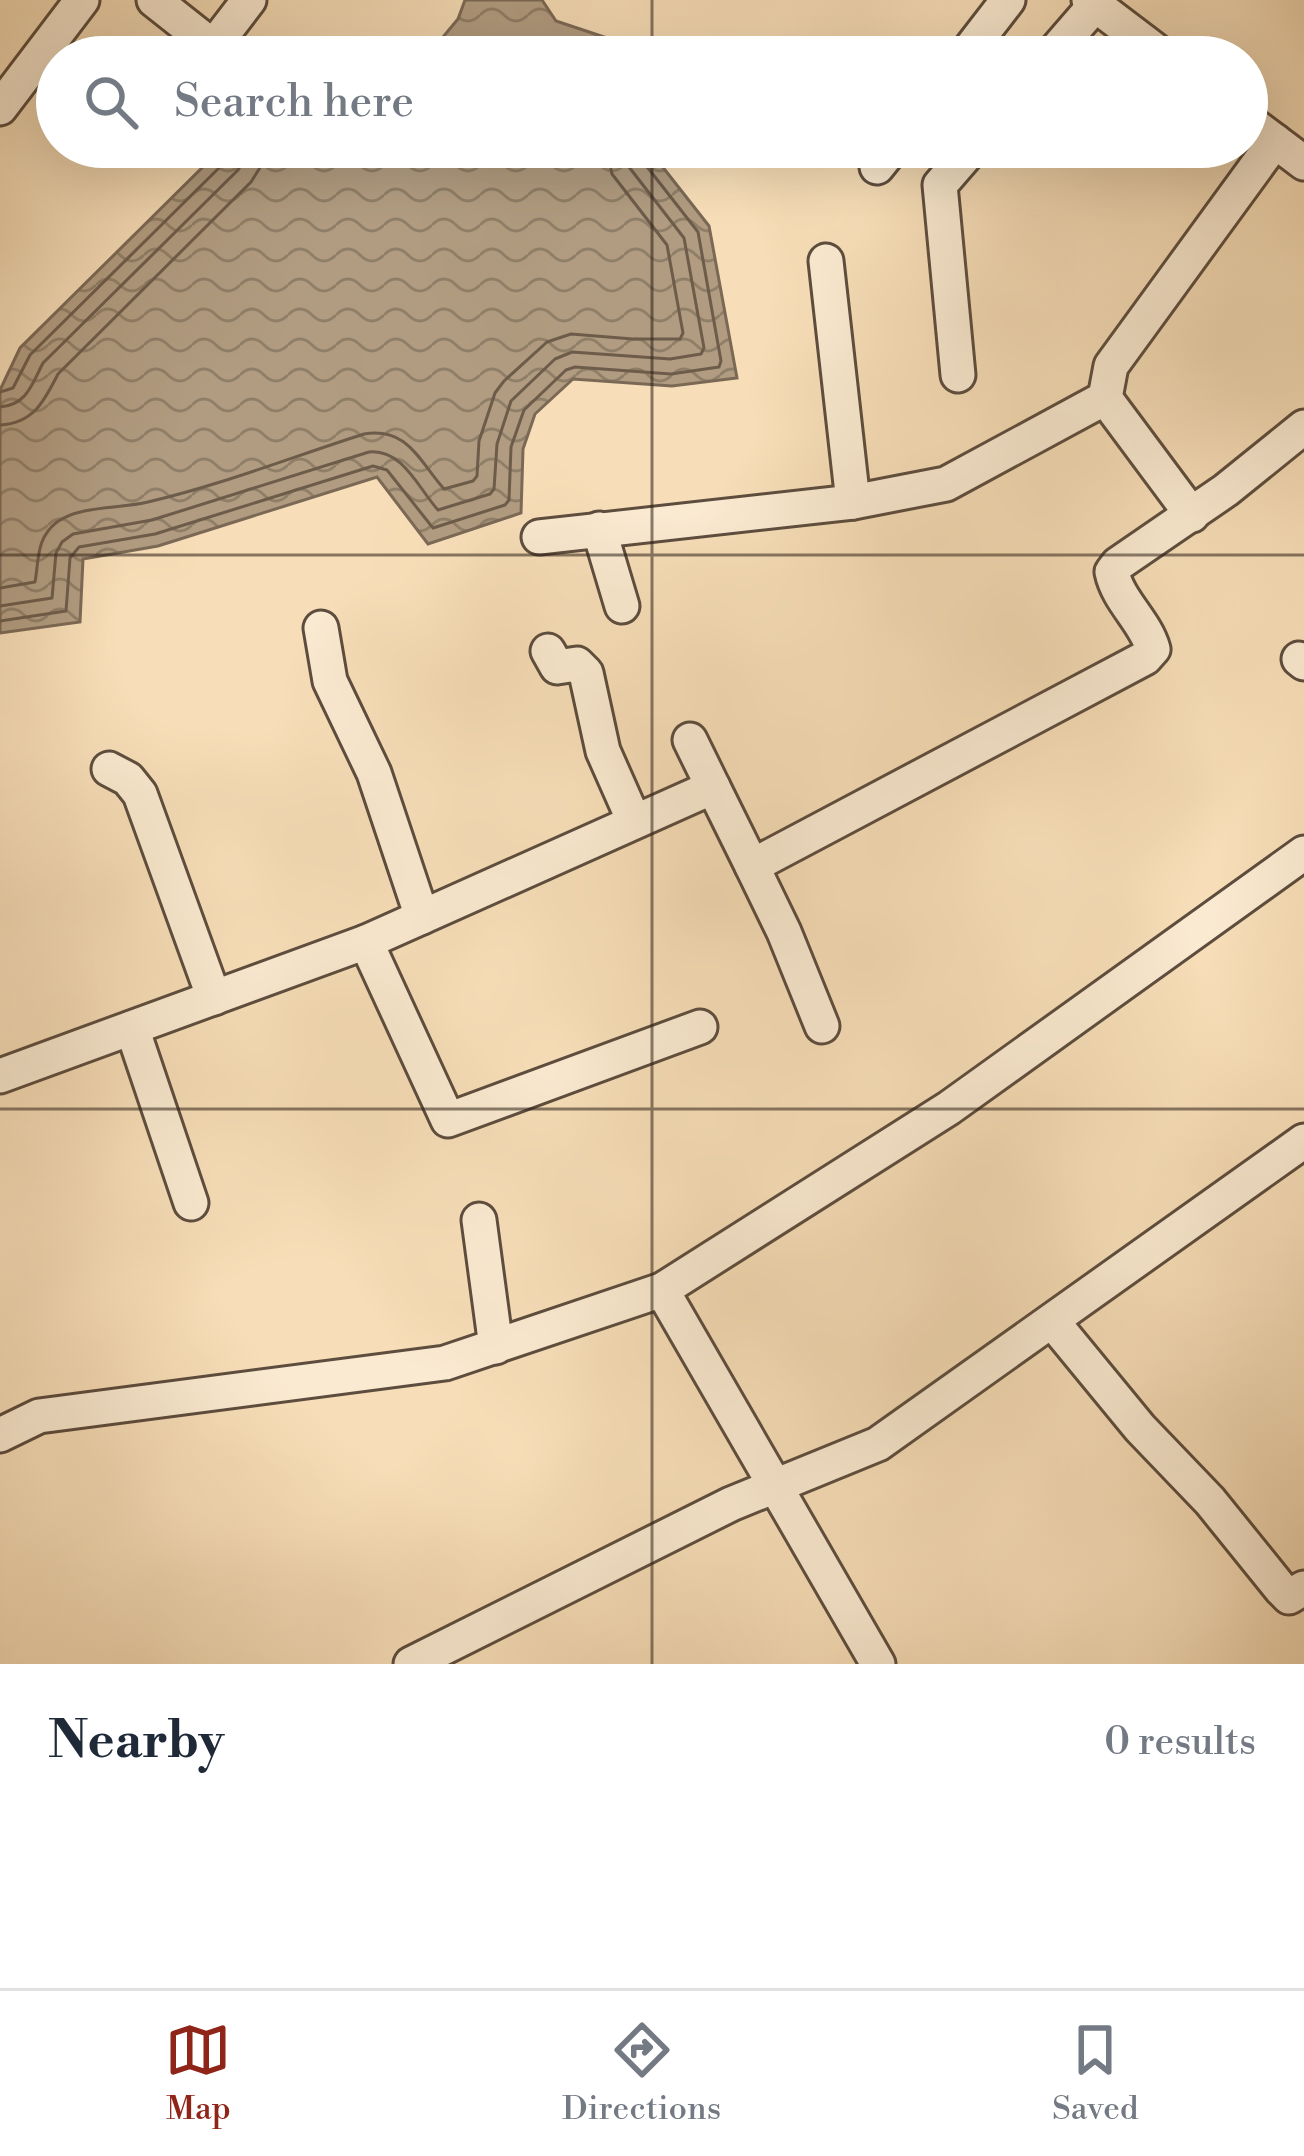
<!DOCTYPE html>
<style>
:root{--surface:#fff;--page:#f6f6f7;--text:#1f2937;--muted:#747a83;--line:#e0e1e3;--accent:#8f2418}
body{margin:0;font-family:"Libre Bodoni",serif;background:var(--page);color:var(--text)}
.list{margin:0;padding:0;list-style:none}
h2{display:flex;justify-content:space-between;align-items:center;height:156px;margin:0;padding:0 48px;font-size:51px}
h2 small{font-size:39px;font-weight:400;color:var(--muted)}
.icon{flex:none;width:66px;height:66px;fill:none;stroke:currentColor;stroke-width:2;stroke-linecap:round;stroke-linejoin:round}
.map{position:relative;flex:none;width:1304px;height:1664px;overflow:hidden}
.search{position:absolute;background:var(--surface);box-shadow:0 12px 48px #0002;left:36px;right:36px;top:36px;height:132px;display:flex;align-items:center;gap:30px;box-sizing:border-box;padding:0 42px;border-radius:66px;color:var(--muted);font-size:45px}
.sheet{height:324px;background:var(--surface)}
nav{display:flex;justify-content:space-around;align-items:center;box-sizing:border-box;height:168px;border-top:3px solid var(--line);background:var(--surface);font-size:33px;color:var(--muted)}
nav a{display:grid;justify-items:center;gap:6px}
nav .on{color:var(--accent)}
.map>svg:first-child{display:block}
.water{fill:url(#water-waves);stroke:#7b6956;stroke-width:3}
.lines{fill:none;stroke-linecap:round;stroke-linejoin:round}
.shore{stroke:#6e5c4b;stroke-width:3}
.street-casing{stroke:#5d4d3e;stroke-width:39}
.street{stroke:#faead1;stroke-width:33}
.grid{fill:none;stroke:#2a1d15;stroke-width:3;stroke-opacity:0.55}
</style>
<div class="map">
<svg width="1304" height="1664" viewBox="0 0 1304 1664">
<defs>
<pattern id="water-waves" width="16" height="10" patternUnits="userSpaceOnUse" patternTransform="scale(3)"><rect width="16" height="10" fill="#b19c81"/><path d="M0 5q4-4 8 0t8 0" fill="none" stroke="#907f68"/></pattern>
</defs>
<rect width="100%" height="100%" fill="#f7deb8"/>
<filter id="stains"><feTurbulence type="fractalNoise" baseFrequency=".00167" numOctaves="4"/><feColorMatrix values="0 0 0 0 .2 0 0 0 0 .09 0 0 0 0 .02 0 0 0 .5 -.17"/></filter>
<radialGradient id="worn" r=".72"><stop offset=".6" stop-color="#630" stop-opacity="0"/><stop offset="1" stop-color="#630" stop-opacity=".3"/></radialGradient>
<g class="water">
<polygon points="465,0 542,0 556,21 634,47 629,57 332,57 342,51 433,49 458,19"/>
<polygon points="223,147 647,147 709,226 737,378 672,386 573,379 535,414 523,449 521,513 428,544 377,477 158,546 83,559 80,622 0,633 0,390 20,348"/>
</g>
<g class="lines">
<g class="shore">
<polyline points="0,392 13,388 30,355 226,161 231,147"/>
<path d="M0 407C27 405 32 384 43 363L238 170 244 160 246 147"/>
<path d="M0 425C34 423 44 401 58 374L251 182 261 166 264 147"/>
<path d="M0 588 35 582C39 560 36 538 57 522 81 505 120 509 148 502 221 485 292 457 364 434 408 427 419 461 444 489L473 481 477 476 479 441 495 393 504 381 547 342 571 334 633 339H680L683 333 667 245 612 174 606 147"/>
<path d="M0 606 52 598 56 553 62 542 73 534 152 520 369 452C403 449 418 488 438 510L490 494 494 489 497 444 511 401 555 359 572 352 670 359 701 354 704 348 684 238 629 167 624 147"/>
<polyline points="0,621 66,611 70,558 79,547 155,534 373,466 387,470 433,528 505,505 509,500 511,447 524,410 566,370 575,367 671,374 719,367 721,361 698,232 641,159 639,147"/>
</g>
<defs>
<g id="street">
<polyline points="154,0 226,57"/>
<polyline points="1089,0 1164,57"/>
<polyline points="213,47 249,0"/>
<polyline points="964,57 1008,0"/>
<polyline points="1050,57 1095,5"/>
<polyline points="0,108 82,0"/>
<polyline points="1247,120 1304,163"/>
<polyline points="877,167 893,147"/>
<polyline points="826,261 853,502"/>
<polyline points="958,375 940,185 973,147"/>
<polyline points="1105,398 1192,515"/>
<polyline points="599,529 622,606"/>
<polyline points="539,537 853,502 946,484 1105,398 1111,366 1275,141"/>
<polyline points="321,628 330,681 374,773 422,917"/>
<polyline points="548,651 557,667 577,664 586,673 603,751 634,821"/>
<polyline points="1299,659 1304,663"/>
<polyline points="690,740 713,787"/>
<polyline points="109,769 128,779 140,794 214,998"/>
<polyline points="752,866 784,932 822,1026"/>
<polyline points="366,942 448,1120 700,1027"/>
<polyline points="132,1028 191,1203"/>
<path d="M0 1076 366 942 713 787 752 866 1145 658 1153 649C1145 621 1118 601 1112 572L1118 564 1226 490 1304 427"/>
<polyline points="479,1220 496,1347"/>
<polyline points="662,1290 878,1664"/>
<polyline points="1052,1321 1140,1428 1210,1501 1281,1589 1289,1597 1304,1588"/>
<polyline points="0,1435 39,1416 445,1363 662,1290 949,1108 1304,853"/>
<polyline points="411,1664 731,1504 878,1444 1304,1141"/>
</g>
</defs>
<use href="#street" class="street-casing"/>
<use href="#street" class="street"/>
</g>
<path class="grid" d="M652 0V57M652 147V1664M0 555H1304M0 1109H1304"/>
<rect width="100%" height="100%" filter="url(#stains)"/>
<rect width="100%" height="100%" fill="url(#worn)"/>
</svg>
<div class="search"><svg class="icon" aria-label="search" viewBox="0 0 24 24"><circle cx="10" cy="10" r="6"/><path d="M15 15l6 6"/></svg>Search here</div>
</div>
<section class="sheet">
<h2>Nearby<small>0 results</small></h2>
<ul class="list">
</ul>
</section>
<nav>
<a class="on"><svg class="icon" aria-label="map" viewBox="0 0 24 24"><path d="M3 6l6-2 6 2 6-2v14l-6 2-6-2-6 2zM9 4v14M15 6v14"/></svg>Map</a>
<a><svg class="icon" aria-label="directions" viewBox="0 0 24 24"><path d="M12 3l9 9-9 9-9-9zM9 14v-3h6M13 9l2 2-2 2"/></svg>Directions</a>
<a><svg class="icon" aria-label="saved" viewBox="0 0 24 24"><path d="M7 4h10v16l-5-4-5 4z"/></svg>Saved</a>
</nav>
